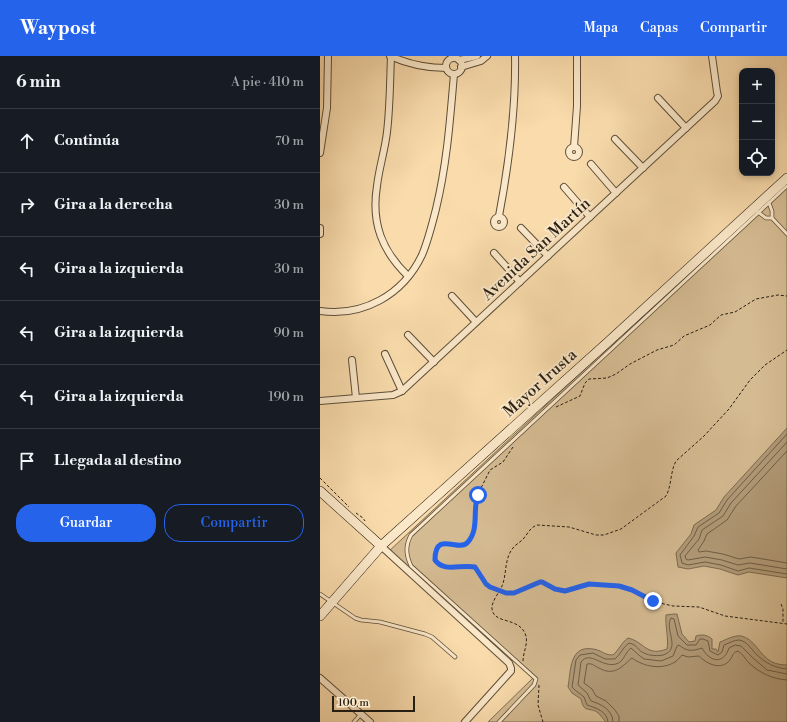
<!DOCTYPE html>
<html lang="es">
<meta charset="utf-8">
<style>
:root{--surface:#171b24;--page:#242831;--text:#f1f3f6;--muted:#9ea1a6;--line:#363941;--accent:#2563eb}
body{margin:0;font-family:"Libre Bodoni",serif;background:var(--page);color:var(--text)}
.controls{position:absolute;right:12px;top:12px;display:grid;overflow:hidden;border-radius:8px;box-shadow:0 2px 6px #0003}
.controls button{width:36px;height:36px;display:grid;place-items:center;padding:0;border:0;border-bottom:1px solid var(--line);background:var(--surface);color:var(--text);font:20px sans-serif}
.scale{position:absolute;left:12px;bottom:10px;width:83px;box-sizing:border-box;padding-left:4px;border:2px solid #281f14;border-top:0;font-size:11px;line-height:14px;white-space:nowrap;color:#281f14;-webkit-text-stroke:3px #fbe8c9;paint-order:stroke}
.stop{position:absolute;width:12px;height:12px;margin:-9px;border:3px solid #2563eb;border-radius:50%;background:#fff}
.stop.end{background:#2563eb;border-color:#fff;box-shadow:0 1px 4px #0008}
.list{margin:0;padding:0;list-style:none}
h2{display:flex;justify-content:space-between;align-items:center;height:52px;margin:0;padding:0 16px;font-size:17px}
h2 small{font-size:13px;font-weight:400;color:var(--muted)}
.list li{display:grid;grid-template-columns:26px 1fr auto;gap:12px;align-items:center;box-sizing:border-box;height:64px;padding:0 16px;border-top:1px solid var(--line)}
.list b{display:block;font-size:15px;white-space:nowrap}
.list em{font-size:13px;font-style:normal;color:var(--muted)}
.actions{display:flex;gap:8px;padding:12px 16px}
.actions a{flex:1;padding:9px 0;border:1px solid var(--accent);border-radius:16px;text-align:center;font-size:14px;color:var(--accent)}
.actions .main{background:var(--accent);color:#fff}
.icon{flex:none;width:22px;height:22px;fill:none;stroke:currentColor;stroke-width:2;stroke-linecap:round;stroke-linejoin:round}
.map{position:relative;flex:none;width:467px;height:666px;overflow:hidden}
header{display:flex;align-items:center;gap:24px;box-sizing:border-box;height:56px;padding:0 20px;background:var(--accent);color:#fff}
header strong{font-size:19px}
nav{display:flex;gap:22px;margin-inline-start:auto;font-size:14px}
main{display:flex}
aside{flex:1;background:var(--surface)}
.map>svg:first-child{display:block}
.green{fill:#d5bb92;stroke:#7e6d53}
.water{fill:#b29b78;stroke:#7b6950}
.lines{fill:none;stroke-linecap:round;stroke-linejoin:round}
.shore{stroke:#6d5d46;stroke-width:1}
.lane-casing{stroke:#5c4e3a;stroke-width:4.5}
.street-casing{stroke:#5c4e3a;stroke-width:8}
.secondary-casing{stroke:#281f14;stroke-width:10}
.path{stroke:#281f14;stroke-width:1;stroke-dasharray:3 2;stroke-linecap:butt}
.lane{stroke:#fbe8c9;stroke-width:3}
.street{stroke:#fbe8c9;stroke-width:6}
.secondary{stroke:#fbe8c9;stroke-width:9}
.route{stroke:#2563eb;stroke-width:5}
.labels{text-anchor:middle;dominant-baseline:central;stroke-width:4;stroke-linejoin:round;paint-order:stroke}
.street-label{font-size:16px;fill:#281f14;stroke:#fbe8c9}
</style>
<header>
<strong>Waypost</strong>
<nav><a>Mapa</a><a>Capas</a><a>Compartir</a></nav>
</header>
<main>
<aside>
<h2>6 min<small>A pie · 410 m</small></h2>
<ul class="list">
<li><svg class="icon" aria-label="ahead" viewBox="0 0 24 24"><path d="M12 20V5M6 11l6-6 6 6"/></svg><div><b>Continúa</b></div><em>70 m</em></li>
<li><svg class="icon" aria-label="right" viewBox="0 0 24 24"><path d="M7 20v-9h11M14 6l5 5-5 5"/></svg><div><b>Gira a la derecha</b></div><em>30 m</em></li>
<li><svg class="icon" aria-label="left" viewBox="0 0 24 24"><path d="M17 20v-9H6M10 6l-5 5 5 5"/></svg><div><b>Gira a la izquierda</b></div><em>30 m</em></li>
<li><svg class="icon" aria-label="left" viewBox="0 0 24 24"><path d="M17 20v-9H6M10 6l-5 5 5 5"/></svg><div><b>Gira a la izquierda</b></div><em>90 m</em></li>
<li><svg class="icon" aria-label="left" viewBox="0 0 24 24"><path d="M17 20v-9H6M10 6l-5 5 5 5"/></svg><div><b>Gira a la izquierda</b></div><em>190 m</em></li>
<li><svg class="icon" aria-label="arrive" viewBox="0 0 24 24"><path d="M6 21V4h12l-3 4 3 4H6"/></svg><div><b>Llegada al destino</b></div></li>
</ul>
<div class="actions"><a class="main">Guardar</a><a>Compartir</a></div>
</aside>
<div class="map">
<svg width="467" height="666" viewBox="0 0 467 666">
<rect width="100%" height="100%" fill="#f9dbac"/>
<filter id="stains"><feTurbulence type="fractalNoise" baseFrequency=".005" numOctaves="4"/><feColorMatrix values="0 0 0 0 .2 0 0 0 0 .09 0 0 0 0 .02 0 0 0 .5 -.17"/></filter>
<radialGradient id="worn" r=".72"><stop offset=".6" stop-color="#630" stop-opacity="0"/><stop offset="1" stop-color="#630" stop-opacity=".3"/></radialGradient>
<polygon class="green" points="467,125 467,666 168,666 213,622 68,496"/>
<g class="water">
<polygon points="467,372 467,522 429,516 418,519 400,513 384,510 368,513 358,511 356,497 371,478 374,469 396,454 404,441"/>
<path d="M354 558H357L362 578 369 586 375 585 376 580C383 578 387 579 392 583V593H396L398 596 400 586C406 584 413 579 421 580 434 582 440 600 452 606 456 608 462 609 467 609V666H286C283 663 280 658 277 656 268 651 264 657 261 643L252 637 248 631C251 615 249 589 273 593 282 594 283 599 293 599 299 594 301 587 308 582 325 586 326 601 347 593 349 583 345 570 346 559Z"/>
</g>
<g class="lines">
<g class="shore">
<polyline points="467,378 407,444 399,457 378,471 374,480 360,499 362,507 368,509 385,506 401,509 418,515 429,512 467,518"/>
<polyline points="467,386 411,447 403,460 382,474 379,483 365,500 366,503 368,504 385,501 402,504 418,509 430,507 467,513"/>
<polyline points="467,395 416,450 407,464 387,478 384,485 378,494 379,496 386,495 403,498 419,503 431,501 467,507"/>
<path d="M288 666C287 655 276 652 267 649L264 641 255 634 252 631 256 604 260 599 273 597 285 603H295C301 598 303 591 309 587 318 589 318 595 324 597 329 600 339 600 343 599 362 593 344 574 351 562L354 563 358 580 367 589H376L380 583H383L388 585 390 595 398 599 402 596 404 589C409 587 414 584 419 584 427 585 431 593 436 598 445 607 455 612 467 613"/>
<path d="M293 666C293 654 281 648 271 645L267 637 258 629 261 606C270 594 282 612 296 608 304 606 305 596 311 592L320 600 324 603 341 605 353 600 357 590 359 589C367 596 373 595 382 592 389 605 403 610 409 592L415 589 421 590 433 602 447 614 467 618"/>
<path d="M299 666V660L295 654 286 645 276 640 272 633 264 627 267 608C273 607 274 610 279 612 295 621 302 610 312 602 324 611 342 614 355 606 358 604 360 601 362 599L368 601 379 600C387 608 401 615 410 604 413 600 412 597 418 595 423 598 425 603 429 607 440 617 452 623 467 624"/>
</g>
<defs>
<g id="lane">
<polyline points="449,147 452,155 452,162"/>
<polyline points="438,156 446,162 452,162 467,178"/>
<polyline points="0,538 35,562 41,564 60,566 105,578 112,581 135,601"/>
<polyline points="34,666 41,658"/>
<path d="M179 666 214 629 216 623 91 510C86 499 85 490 91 479L467 130"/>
</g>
<g id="street">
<path d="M70 0C88 8 106 12 126 12"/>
<path d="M71 0C70 25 70 51 67 76 65 94 59 112 57 130 51 167 62 195 88 220"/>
<circle cx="134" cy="10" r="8"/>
<polyline points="139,4 157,0"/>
<polyline points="141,11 161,5 167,0"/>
<polyline points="338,42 366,72"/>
<polyline points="295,83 323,112"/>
<circle cx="254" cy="96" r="5"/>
<polyline points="254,91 257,50 257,0"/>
<polyline points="0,97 7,52 8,0"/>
<polyline points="271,108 296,137"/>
<polyline points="244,131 270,161"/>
<path d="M179 160C189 107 196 54 195 0"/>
<circle cx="179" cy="166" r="5"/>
<polyline points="0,172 0,178"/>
<polyline points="201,172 228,200"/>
<polyline points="174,197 200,226"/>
<polyline points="132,240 156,266"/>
<path d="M0 255C43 261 83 239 102 199 108 185 112 169 116 153 127 107 130 65 134 18"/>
<polyline points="88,279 114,306"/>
<polyline points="65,298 82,335"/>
<polyline points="32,304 36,342"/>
<polyline points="0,345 73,339 82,335 395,45 398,40 397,36 392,0"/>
<polyline points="61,490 189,607 191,612 191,615 145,666"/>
<polyline points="0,622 50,666"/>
</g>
<g id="secondary">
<polyline points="0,435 61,490"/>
<polyline points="0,560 61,490 288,286 467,122"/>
</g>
</defs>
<use href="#lane" class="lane-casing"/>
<use href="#street" class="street-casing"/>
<use href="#secondary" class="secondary-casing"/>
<g class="path">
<polyline points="236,351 260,340 265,327 269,323 287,322 296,318 310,308 337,294 354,289 364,280 390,269 401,259 415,256 436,243 458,239 467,240"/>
<path d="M193 391 183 406 170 414 156 442 155 471 146 488C134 494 115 476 115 504L118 507 125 511H155C160 516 162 523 168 529 185 546 203 532 220 526H222L235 533 245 535 269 528 299 530 312 534 333 545 344 548 353 550 379 551 405 560 467 568"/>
<polyline points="0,422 29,451"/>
<polyline points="36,457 43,462 45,465"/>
<polyline points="461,548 463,553 463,567"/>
<path d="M203 605C203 597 208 588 206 580 200 560 174 569 172 553 171 546 179 537 182 530 187 518 184 503 193 492 196 488 201 486 204 482 208 477 211 471 217 469L249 471 276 479H284L301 473 346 440C352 429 350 416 356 405L384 380 409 353 430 324 445 309 467 294"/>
<polyline points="219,629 218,649 223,666"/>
</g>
<use href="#lane" class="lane"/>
<use href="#street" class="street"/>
<use href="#secondary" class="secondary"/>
</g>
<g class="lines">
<path class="route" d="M158 439C152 454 160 474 147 487 138 496 115 474 115 504 124 517 141 508 155 511L166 528 170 531 186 537H194L220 526H222L235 533 245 535 269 528 299 530 312 534 333 545"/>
</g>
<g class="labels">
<g class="street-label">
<text transform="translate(216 193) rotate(-43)">Avenida San Martín</text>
<text transform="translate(220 327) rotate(-42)">Mayor Irusta</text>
</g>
</g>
<rect width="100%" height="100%" filter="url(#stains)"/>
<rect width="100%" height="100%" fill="url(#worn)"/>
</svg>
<div class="controls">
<button>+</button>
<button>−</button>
<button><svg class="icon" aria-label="locate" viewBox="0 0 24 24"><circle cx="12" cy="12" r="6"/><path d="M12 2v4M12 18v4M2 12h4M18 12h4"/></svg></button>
</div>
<div class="scale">100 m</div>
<div class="stop" style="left:158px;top:439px"></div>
<div class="stop end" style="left:333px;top:545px"></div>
</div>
</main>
